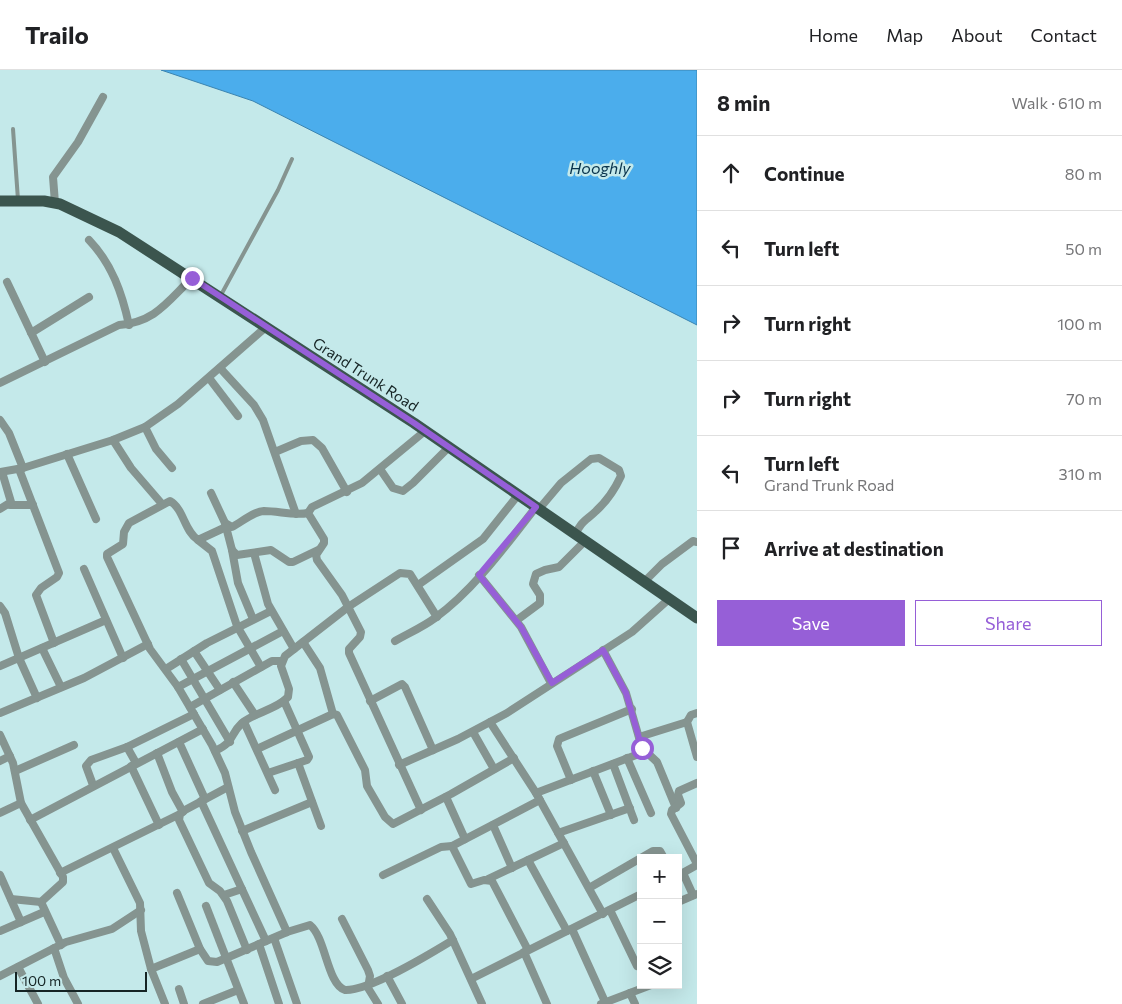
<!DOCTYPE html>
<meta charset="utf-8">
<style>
:root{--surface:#fff;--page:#f6f6f6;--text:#202124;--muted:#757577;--line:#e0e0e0;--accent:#965fd7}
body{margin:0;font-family:Commissioner,sans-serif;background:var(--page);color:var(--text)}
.controls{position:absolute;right:15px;bottom:15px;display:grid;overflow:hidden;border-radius:0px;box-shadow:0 5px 20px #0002}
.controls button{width:45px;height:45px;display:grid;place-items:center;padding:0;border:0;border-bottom:1px solid var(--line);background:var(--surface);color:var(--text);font:25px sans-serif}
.scale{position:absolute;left:15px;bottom:12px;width:132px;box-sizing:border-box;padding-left:5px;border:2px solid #152424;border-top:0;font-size:14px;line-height:18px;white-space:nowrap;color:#152424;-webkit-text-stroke:4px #c4e9ea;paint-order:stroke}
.stop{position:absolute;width:15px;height:15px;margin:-11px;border:4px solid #965fd7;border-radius:50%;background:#fff}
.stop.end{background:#965fd7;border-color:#fff;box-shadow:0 1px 5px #0008}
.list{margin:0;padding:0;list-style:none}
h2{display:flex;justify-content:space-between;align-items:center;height:65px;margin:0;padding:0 20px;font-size:21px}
h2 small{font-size:16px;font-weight:400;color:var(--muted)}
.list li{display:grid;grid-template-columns:32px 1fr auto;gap:15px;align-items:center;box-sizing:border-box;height:75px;padding:0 20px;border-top:1px solid var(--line)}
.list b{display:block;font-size:19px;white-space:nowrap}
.list p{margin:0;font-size:16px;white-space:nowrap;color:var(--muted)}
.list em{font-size:16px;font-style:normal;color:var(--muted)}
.actions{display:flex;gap:10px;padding:15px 20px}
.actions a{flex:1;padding:11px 0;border:1px solid var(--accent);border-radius:0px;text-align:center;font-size:18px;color:var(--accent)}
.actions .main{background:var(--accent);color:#fff}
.icon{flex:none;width:28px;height:28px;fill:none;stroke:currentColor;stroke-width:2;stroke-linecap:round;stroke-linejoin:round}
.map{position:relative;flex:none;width:697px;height:934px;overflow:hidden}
header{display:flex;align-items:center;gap:30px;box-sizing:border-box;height:70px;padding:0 25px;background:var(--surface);border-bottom:1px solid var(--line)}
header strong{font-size:24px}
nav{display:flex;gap:28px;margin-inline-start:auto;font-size:18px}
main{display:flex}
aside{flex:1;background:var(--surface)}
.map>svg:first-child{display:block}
.water{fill:#4badec;stroke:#3b84b0}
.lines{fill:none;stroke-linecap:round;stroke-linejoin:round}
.lane{stroke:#859490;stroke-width:4}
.street{stroke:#859490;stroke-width:8}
.primary{stroke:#3b554e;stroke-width:11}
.route{stroke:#965fd7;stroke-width:6}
.labels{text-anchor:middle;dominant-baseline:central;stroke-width:5;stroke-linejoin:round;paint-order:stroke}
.street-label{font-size:15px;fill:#152424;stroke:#c4e9ea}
.water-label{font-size:16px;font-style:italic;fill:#09344d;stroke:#c4e9ea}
</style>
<header>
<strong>Trailo</strong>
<nav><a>Home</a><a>Map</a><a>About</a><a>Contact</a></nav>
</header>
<main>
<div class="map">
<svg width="697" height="934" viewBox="0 0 697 934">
<rect width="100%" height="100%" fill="#c4e9ea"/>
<polygon class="water" points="161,0 697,0 697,255 253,31"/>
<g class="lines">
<g class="lane">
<polyline points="13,59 18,130"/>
<polyline points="221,225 278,120 292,89"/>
</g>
<g class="street">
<polyline points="55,133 53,107 78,72 103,27"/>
<path d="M89 170C112 194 122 223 129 255"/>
<polyline points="7,212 45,292"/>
<polyline points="31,263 89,227"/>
<polyline points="220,298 254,335 263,350 296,444"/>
<polyline points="209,308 238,346"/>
<path d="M0 313 119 255C155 252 167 232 191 209"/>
<polyline points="0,350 9,363 23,398"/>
<polyline points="145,357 156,379 172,398"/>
<polyline points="113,370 131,398 162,434"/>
<polyline points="275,382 301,371 313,370 322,378 347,422"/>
<polyline points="67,384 96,449"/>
<polyline points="19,399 59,503 57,507 41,518 36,525 54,573"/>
<polyline points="380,399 393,418 403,421 413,413 449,377"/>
<polyline points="0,402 23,398 113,370 145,357 178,334 266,257"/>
<path d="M211 423 225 453 232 457C242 452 252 442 264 441 279 441 294 446 308 443"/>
<polyline points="10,435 33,435"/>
<polyline points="0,439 11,432 2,402"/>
<path d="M539 439 561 413 591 389 599 388 619 400 621 406C615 419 607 431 596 441 587 450 580 452 576 464"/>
<polyline points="225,453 232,480 237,485 271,480 289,492 293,492 318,480"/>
<path d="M226 457 198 470C184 461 184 439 170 431L129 453 124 462 123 474 107 484V487L150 579 178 617 212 675 225 703 235 742 251 782 287 862"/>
<polyline points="198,470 212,481 237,556 261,597"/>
<polyline points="232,480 238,513 253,549"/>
<polyline points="254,483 268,534 294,579"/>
<polyline points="84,499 123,588"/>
<polyline points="479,505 521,557 551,613"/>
<polyline points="644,512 662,494 693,471 697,472"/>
<polyline points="418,515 483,469 518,425"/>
<polyline points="0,536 5,543 19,588 37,628"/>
<polyline points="517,550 540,533 540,525 533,514 536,504 545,500 559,497 585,471"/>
<path d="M395 571C409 563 423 557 435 548 474 520 507 474 536 437"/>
<polyline points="303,572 320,598 333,644"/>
<polyline points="42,578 61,617"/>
<polyline points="603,580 626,623 642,678 657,692 676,738"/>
<polyline points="194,581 220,620"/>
<polyline points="181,589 230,672"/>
<polyline points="0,596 106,550"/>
<polyline points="166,599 207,573 271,541"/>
<polyline points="233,612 255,645"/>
<polyline points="178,617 283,561"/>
<polyline points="370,631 402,614 405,617 433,680"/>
<polyline points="190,637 272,591 282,591"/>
<polyline points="0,643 84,608 148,574"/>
<polyline points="697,643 691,645 687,652 697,687"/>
<polyline points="244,652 275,720"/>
<polyline points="490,652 536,723 603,844"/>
<polyline points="473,662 494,699"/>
<polyline points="0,665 13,693 21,733 63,807 63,812 41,832 61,875"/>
<polyline points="639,667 687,652"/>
<polyline points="179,672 205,729"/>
<polyline points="127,677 136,693"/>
<polyline points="257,679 333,644 337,645 365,700 367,716 385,747 393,754 451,724 514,688"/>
<path d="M215 681C236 671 229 665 242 653 255 642 276 640 288 627L289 619 281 596 285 586 348 537 400 503 410 504 437 547"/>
<polyline points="157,683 172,722 183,742"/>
<polyline points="627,688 651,743"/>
<polyline points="0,691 10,686"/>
<polyline points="298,693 321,756"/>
<polyline points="613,694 634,750"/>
<polyline points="399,695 458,669 507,643 632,562 669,529"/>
<polyline points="131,696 159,755"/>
<polyline points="15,701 74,675"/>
<polyline points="593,701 611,745"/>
<polyline points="268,703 307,690 309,687 284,631"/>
<polyline points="571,710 557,676 559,669 632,639"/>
<polyline points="697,713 679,721 678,725 681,733 672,740 671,744 697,794"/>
<polyline points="93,715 86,696 91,690 127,677 194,644"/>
<polyline points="228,717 185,740 180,744 179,750 209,813 220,821 227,831 247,880"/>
<polyline points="536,723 644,682"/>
<polyline points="446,727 465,769"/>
<polyline points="201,731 266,871"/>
<polyline points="421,740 349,583 349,579 360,567 361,562 342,525 317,490 316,485 324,473 324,469 308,443 312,437 362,413 425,361"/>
<polyline points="0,743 21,733"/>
<polyline points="30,750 203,659"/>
<polyline points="493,755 512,798"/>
<polyline points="242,761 312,732"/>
<polyline points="558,763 630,738"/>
<polyline points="452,776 540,730"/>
<polyline points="113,778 140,833 141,861 151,899 165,934"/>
<polyline points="528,790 567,861"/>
<polyline points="60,803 180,744"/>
<polyline points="683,803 693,825"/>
<polyline points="0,805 21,852"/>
<polyline points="383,805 441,777 452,776 471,814 484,810 492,811 528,880"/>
<polyline points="679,805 697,795"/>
<polyline points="488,809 564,773"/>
<polyline points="589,818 653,781 660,781 664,788"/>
<path d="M177 823 200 879 208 891 217 892 287 862 310 855C326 868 327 914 345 920 370 921 430 884 453 870"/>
<polyline points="224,825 242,819"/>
<polyline points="11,829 41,832"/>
<polyline points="427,829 450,864 482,934"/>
<polyline points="678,832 697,824"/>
<polyline points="206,836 244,934"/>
<polyline points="610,840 637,896"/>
<polyline points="342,849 368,900 370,906 368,918 378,934"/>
<polyline points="572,859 606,934"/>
<polyline points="0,861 44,842"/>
<polyline points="274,868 297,934"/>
<polyline points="259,874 279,934"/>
<polyline points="54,878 64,908 78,934"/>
<polyline points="524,882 547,934"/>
<polyline points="18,897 38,934"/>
<polyline points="151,899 200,879"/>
<polyline points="0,906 66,872 112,859 141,840"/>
<polyline points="387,906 402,934"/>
<polyline points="471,909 641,824"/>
<polyline points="179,919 184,934"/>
<polyline points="630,923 635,934"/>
<polyline points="203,934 238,920"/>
<polyline points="601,934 651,915"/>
</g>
<polyline class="primary" points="0,131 44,131 60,134 119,162 414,353 697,548"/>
</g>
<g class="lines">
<polyline class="route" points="192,208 414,353 536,437 479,505 521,557 552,613 603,580 626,623 642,678"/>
</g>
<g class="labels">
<g class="street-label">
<text transform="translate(366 304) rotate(33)">Grand Trunk Road</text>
</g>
<g class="water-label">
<text x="600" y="97">Hooghly</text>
</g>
</g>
</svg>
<div class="controls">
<button>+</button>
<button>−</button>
<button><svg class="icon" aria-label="layers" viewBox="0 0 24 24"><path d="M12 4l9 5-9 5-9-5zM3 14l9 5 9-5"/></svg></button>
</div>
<div class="scale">100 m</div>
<div class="stop" style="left:642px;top:678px"></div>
<div class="stop end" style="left:192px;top:208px"></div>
</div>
<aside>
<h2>8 min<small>Walk · 610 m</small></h2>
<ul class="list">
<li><svg class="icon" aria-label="ahead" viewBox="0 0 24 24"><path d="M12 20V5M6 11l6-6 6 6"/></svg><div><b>Continue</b></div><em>80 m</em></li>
<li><svg class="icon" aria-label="left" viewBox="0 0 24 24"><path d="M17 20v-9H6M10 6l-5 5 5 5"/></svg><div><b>Turn left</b></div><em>50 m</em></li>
<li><svg class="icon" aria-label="right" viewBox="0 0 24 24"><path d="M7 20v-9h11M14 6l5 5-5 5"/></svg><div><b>Turn right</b></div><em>100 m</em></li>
<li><svg class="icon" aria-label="right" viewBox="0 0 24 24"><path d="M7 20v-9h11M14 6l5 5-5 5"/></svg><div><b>Turn right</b></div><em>70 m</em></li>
<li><svg class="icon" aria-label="left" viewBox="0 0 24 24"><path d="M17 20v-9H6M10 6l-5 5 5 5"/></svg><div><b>Turn left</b><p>Grand Trunk Road</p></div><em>310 m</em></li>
<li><svg class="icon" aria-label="arrive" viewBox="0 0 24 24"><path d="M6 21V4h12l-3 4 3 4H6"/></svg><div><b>Arrive at destination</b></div></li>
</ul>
<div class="actions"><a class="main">Save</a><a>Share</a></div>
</aside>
</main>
